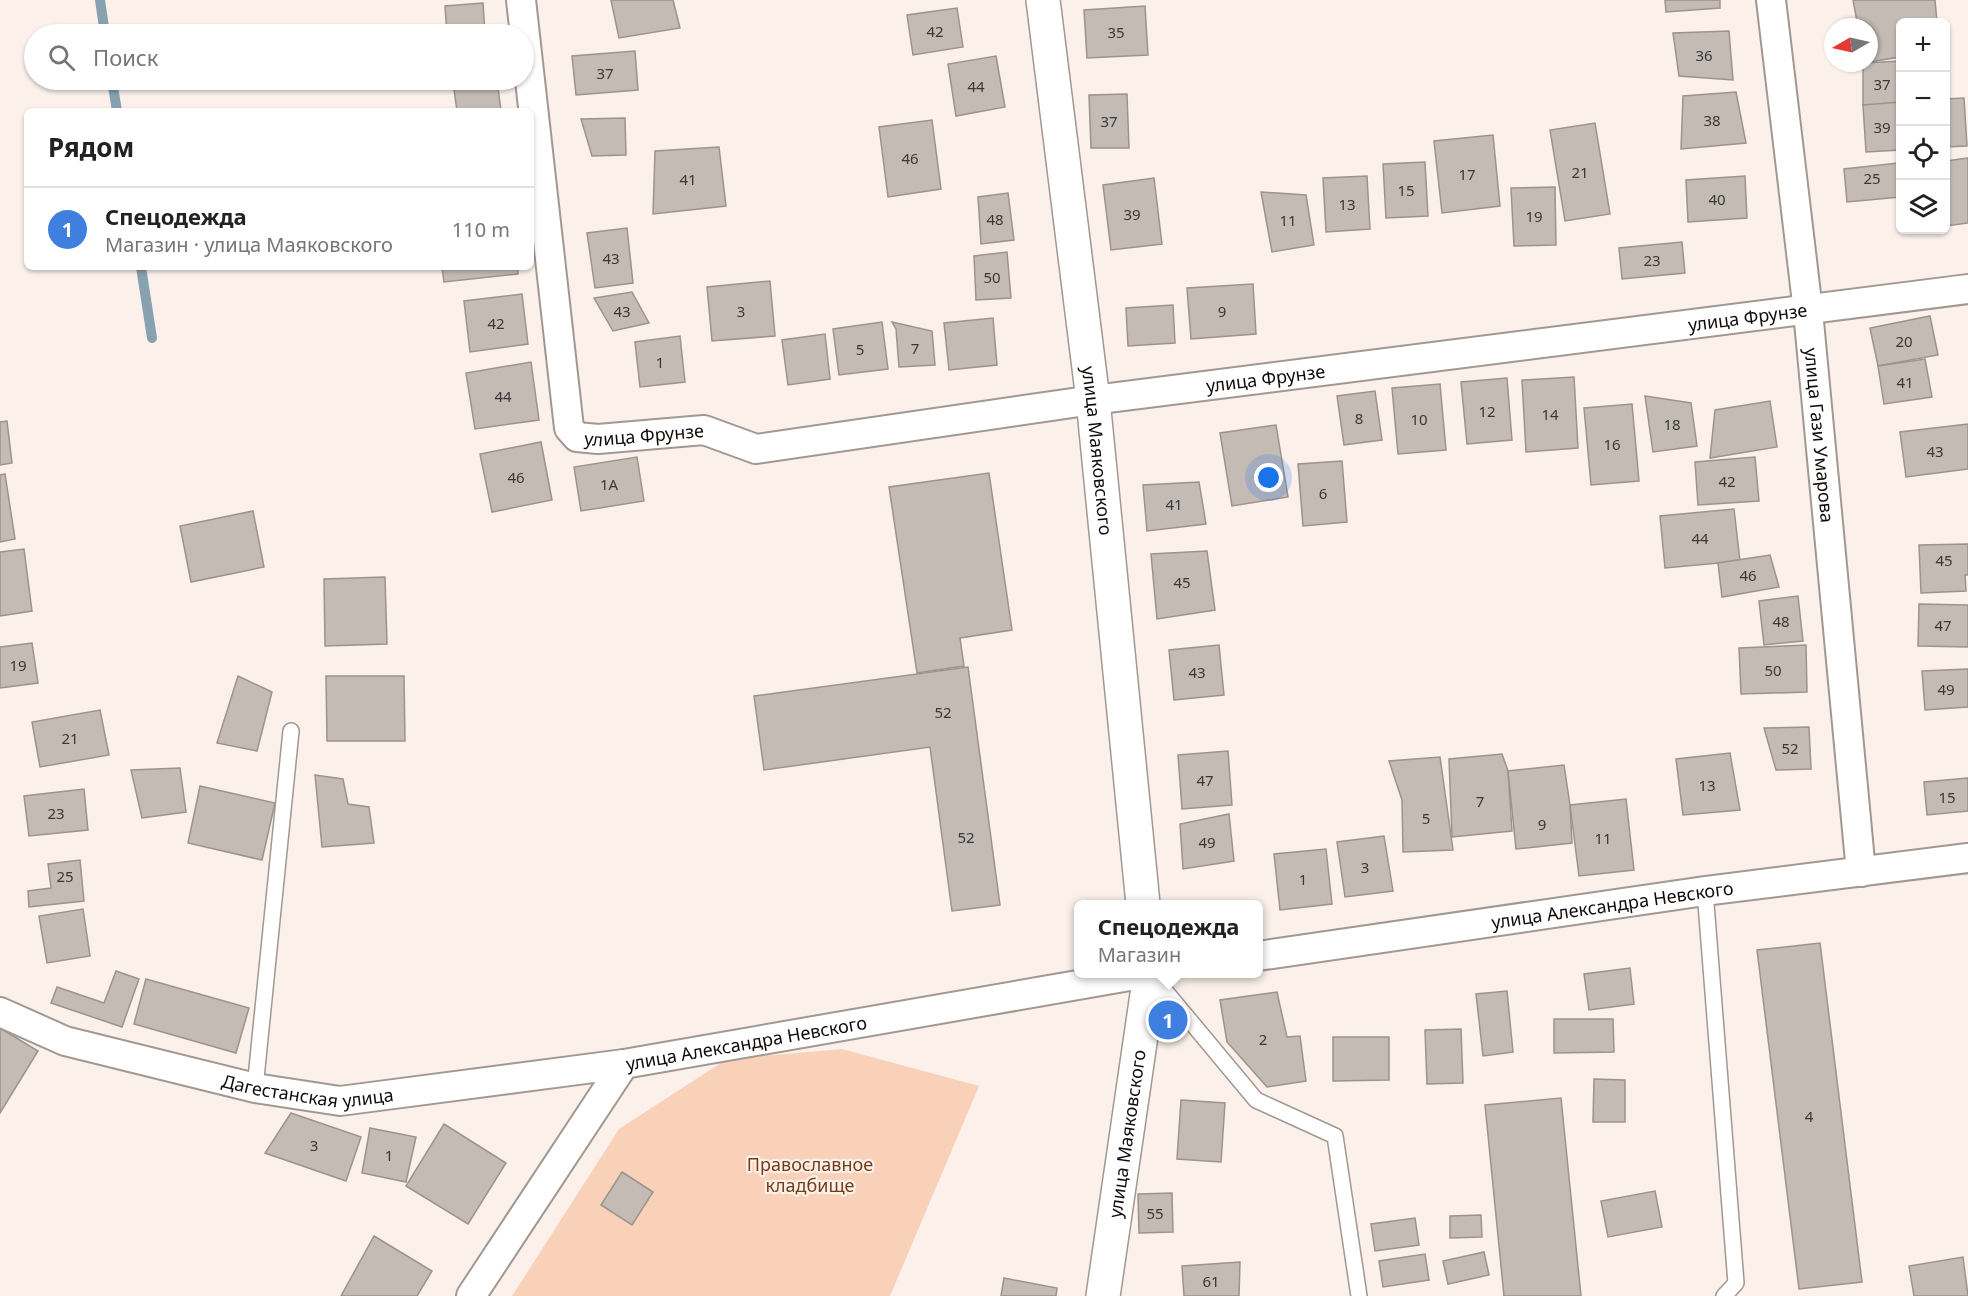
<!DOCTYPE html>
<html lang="ru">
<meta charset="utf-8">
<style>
:root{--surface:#fff;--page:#f2f2f2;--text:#222;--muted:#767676;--line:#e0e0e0;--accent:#d93025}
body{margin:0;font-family:"Noto Sans",sans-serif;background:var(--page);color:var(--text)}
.controls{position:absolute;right:18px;top:18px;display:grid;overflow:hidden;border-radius:9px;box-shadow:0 2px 4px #0004}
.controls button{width:54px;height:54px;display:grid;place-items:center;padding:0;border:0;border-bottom:2px solid var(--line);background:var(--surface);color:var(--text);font:30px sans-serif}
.compass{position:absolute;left:1824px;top:18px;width:54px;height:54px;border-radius:50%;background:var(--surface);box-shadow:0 2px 4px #0004;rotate:261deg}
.you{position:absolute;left:1269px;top:478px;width:21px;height:21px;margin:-15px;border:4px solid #fff;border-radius:50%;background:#1a73e8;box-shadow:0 0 0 9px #1a73e833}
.badge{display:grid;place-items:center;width:39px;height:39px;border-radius:50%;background:var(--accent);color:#fff;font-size:20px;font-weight:700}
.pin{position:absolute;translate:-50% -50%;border:3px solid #fff;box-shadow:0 2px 6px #0006}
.popup{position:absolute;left:1074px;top:900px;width:189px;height:78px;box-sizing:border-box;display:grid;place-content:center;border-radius:9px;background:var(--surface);filter:drop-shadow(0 2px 4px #0005);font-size:20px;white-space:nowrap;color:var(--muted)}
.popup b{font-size:22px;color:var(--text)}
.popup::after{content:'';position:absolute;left:50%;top:100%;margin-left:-12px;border:12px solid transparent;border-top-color:var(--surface)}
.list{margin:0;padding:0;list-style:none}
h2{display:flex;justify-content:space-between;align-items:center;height:78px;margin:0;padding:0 24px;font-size:26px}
h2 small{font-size:20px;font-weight:400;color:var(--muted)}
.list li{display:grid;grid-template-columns:39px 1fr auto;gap:18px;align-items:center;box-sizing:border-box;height:84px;padding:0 24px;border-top:2px solid var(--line)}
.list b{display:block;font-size:22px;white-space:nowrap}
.list p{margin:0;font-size:20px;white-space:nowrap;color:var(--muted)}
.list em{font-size:20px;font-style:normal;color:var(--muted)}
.icon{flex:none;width:33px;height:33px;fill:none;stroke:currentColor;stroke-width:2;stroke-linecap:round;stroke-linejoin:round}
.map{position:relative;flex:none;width:1968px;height:1296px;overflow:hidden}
.search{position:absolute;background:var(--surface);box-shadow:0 2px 4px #0004;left:24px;top:24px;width:510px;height:66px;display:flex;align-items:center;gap:15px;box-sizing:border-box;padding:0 21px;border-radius:33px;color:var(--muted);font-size:22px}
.panel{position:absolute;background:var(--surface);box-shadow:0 2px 4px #0004;left:24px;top:108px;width:510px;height:162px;border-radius:9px}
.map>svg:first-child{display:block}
.green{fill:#f9d1b9}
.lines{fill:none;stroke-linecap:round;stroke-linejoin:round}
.stream{stroke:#88a1b0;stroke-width:10}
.building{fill:#c5bbb5;stroke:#9c938d;stroke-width:1.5}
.service-casing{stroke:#a19892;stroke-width:18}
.minor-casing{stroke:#a19892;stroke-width:32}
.tertiary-casing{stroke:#a19892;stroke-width:36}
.service{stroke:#fff;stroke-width:15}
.minor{stroke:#fff;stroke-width:28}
.tertiary{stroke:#fff;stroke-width:33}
.labels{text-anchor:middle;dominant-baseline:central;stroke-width:4.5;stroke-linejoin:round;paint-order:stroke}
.number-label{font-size:15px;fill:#3c3734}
.street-label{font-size:18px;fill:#0f0b09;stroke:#fbf0ea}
.park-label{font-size:18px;fill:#733d16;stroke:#fbf0ea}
</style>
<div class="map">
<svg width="1968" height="1296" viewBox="0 0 1968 1296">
<rect width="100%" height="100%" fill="#fbf0ea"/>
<polygon class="green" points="842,1049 979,1086 890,1296 512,1296 619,1129 727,1059"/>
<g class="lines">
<g class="stream">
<polyline points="100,0 105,34"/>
<polyline points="112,80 117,111"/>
<polyline points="141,267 152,338"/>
</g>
</g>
<g class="building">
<polygon points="611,0 673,0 680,28 619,38"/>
<polygon points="1665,0 1720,0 1720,8 1666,12"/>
<polygon points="1853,0 1935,0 1937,22 1900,22 1900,57 1869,62 1869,27 1858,27"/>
<polygon points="483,3 485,34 447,34 445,6"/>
<polygon points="1145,6 1148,55 1087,58 1084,10"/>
<polygon points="957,8 963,47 913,55 907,15"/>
<polygon points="1729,31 1733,80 1679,76 1673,33"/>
<polygon points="635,51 638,90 576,95 572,56"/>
<polygon points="996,56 1005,107 956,116 948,64"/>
<polygon points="1900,61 1900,104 1863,105 1863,63"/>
<polygon points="471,80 497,80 501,111 457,111 453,82"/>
<polygon points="1736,92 1746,143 1681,149 1683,96"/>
<polygon points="1127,94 1129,148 1091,148 1089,95"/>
<polygon points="1964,98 1967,146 1946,147 1946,99"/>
<polygon points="1900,102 1900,150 1866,152 1863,105"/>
<polygon points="625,118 626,155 592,156 581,119"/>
<polygon points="932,120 941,189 888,197 879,127"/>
<polygon points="1595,123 1610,214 1565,221 1550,130"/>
<polygon points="1493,135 1500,206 1442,213 1434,141"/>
<polygon points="719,147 726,206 653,214 655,151"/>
<polygon points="1968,158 1968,223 1946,226 1946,161"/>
<polygon points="1425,162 1428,216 1386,218 1383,164"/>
<polygon points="1898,163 1900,197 1847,202 1844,169"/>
<polygon points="1367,176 1370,229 1326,232 1323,178"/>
<polygon points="1745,176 1747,218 1688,222 1686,180"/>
<polygon points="1154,178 1162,244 1111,250 1103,185"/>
<polygon points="1555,187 1556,245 1514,246 1511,188"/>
<polygon points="1261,192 1306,195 1314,245 1272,252"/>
<polygon points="1008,193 1014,240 981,244 978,197"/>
<polygon points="627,228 633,283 595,288 587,233"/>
<polygon points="1682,242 1685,273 1622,279 1619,248"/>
<polygon points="1007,252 1011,298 976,300 974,256"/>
<polygon points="442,267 518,267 518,274 444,282"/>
<polygon points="770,281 775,336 712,341 707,287"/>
<polygon points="1253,284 1256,334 1191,339 1187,288"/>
<polygon points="632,292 649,323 613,331 594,298"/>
<polygon points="522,294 528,344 470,352 464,301"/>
<polygon points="1173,305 1175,343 1128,346 1126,308"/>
<polygon points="1930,316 1938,355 1878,366 1870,328"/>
<polygon points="993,318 997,365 949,370 944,323"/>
<polygon points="882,322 888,369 839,375 833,329"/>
<polygon points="892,322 932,331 935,365 899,367 896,329"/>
<polygon points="825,334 830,379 788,385 782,340"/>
<polygon points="680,336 685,382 640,387 635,342"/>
<polygon points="1925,359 1932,397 1884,404 1878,366"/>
<polygon points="531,362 539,420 475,429 466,373"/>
<polygon points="1574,377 1578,448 1526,452 1522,380"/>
<polygon points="1507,378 1512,440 1467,444 1461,382"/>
<polygon points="1440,384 1446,450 1398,454 1392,388"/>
<polygon points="1375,391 1382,440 1344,445 1337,396"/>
<polygon points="1645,396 1691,403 1697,446 1653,452"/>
<polygon points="1770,401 1777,447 1710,458 1715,410"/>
<polygon points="1632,404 1639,481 1591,485 1584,408"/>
<polygon points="7,421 12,463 0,465 0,422"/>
<polygon points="1968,424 1968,469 1906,477 1900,432"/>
<polygon points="1276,425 1288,497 1232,506 1220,433"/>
<polygon points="541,442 552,500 492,512 480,454"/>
<polygon points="637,457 644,501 581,511 574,467"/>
<polygon points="1755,457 1759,501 1698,505 1695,462"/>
<polygon points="1342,461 1347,522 1303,526 1298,464"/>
<polygon points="989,473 1012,630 960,638 964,666 917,673 889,487"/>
<polygon points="5,474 15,539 0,542 0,475"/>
<polygon points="1199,482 1206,524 1147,531 1143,485"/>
<polygon points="1734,509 1740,561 1665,568 1660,516"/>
<polygon points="253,511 264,567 191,582 180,526"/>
<polygon points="1968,544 1968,575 1965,575 1966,591 1921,593 1919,545"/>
<polygon points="24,549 32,611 0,616 0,552"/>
<polygon points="1207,551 1215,610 1157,619 1151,554"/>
<polygon points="1770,555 1779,587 1722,597 1718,563"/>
<polygon points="385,577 387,644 325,646 324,579"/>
<polygon points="1798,596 1803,641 1764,645 1759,601"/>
<polygon points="1919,604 1968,605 1968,647 1918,646"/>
<polygon points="32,643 38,683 0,688 0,647"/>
<polygon points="1219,645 1224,695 1174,700 1169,650"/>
<polygon points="1806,645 1807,692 1741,694 1739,648"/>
<polygon points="968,667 1000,905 952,911 930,747 764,770 754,696"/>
<polygon points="1968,669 1968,707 1925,710 1922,671"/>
<polygon points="238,676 272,692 257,751 217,743"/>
<polygon points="326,676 404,676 405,741 327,741"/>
<polygon points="100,710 109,755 40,767 32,722"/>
<polygon points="1809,727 1811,769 1776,770 1764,728"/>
<polygon points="1228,751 1232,805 1182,809 1178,755"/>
<polygon points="1730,753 1740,810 1683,815 1676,759"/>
<polygon points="1502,754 1508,771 1512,831 1452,837 1449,759"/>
<polygon points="1440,757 1453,850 1403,852 1402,800 1389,761"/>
<polygon points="1564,765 1570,805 1572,843 1516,849 1508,771"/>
<polygon points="180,768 186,812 142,818 131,770"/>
<polygon points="315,775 343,779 348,804 369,807 374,843 322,847"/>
<polygon points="1968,778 1968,811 1927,815 1924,782"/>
<polygon points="200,786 275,803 262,860 188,843"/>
<polygon points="84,789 88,830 29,836 24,796"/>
<polygon points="1626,799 1634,870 1579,876 1570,805"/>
<polygon points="1229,814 1234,861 1183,869 1180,824"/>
<polygon points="1384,836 1393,891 1345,897 1337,842"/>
<polygon points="1326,849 1332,904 1280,910 1274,854"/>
<polygon points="80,860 84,901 29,907 28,891 51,888 48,864"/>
<polygon points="83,909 90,956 47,963 39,916"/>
<polygon points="1820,943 1862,1282 1799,1289 1757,950"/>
<polygon points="1630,968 1634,1004 1589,1010 1584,974"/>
<polygon points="116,971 139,979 122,1027 51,1003 57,987 104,1003"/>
<polygon points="146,979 249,1008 236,1053 134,1024"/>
<polygon points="1507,991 1513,1052 1483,1056 1476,994"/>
<polygon points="1277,992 1287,1037 1300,1036 1306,1081 1267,1087 1227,1042 1220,1000"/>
<polygon points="1554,1019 1613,1019 1614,1052 1554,1053"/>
<polygon points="0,1028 38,1051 0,1113"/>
<polygon points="1461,1029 1463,1083 1427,1084 1425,1030"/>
<polygon points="1333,1037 1389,1037 1389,1080 1333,1081"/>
<polygon points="1594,1079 1625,1080 1625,1122 1593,1122"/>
<polygon points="1561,1098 1581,1296 1504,1296 1485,1105"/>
<polygon points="1181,1100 1225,1103 1221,1162 1177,1159"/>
<polygon points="291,1113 361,1137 346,1181 265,1153"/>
<polygon points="444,1124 506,1163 468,1224 406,1186"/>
<polygon points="370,1128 416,1137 406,1182 362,1173"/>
<polygon points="622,1172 653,1192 632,1225 601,1205"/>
<polygon points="1655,1191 1662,1227 1608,1237 1601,1201"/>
<polygon points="1172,1193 1173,1232 1139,1233 1138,1194"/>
<polygon points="1481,1215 1482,1237 1450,1238 1450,1216"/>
<polygon points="1415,1218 1419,1245 1375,1251 1371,1224"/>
<polygon points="374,1236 432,1271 417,1296 341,1296"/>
<polygon points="1484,1252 1489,1275 1448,1284 1443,1261"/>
<polygon points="1425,1254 1429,1280 1383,1287 1379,1261"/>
<polygon points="1963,1257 1968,1296 1914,1296 1909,1266"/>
<polygon points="1240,1262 1239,1296 1184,1296 1182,1266"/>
<polygon points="1004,1278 1057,1288 1056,1296 1001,1296"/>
</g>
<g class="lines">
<defs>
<g id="service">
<polyline points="1705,891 1736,1283 1724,1296"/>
<polyline points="1151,974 1256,1100 1335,1136 1359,1296"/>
<polyline points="255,1088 291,731"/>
</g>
<g id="minor">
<path id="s1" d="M521 0 569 428 577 437 598 439 704 430 756 449 1093 400 1968 289"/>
<path id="s2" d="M1771 0 1808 311 1861 872"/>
<path id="s3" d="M1258 956 1705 891 1968 858"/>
<path id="s4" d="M0 1012 65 1041 255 1088 340 1101 624 1064"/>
<path id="s5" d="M471 1296 624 1064 1141 974"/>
</g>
<g id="tertiary">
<path id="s6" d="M1043 0 1093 400 1143 904"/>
<path id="s7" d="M1103 1296 1150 974"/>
</g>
</defs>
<use href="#service" class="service-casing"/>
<use href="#minor" class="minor-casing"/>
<use href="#tertiary" class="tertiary-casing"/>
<use href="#service" class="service"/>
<use href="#minor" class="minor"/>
<use href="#tertiary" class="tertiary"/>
</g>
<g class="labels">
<g class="number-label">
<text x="935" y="31">42</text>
<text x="1116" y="32">35</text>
<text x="1704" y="55">36</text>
<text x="605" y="73">37</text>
<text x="1882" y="84">37</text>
<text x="976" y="86">44</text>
<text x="1712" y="120">38</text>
<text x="1109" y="121">37</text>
<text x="1882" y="127">39</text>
<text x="910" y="158">46</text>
<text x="1580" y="172">21</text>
<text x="1467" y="174">17</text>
<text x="1872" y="178">25</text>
<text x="688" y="179">41</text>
<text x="1406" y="190">15</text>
<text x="1717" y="199">40</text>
<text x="1347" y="204">13</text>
<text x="1132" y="214">39</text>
<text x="1534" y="216">19</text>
<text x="995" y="219">48</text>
<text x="1288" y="220">11</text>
<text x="611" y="258">43</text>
<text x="1652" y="260">23</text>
<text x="992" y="277">50</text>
<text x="622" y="311">43</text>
<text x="741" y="311">3</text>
<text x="1222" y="311">9</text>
<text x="496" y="323">42</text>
<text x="1904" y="341">20</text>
<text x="915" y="348">7</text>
<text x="860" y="349">5</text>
<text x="660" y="362">1</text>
<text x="1905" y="382">41</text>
<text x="503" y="396">44</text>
<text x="1487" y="411">12</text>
<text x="1550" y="414">14</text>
<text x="1359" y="418">8</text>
<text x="1419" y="419">10</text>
<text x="1672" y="424">18</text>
<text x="1612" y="444">16</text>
<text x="1935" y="451">43</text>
<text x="516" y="477">46</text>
<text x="1727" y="481">42</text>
<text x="609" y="484">1А</text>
<text x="1323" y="493">6</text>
<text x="1174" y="504">41</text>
<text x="1700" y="538">44</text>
<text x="1944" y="560">45</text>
<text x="1748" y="575">46</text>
<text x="1182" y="582">45</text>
<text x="1781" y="621">48</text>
<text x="1943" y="625">47</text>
<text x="18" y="665">19</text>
<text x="1773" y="670">50</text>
<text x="1197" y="672">43</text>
<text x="1946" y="689">49</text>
<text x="943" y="712">52</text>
<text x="70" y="738">21</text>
<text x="1790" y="748">52</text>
<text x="1205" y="780">47</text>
<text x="1707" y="785">13</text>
<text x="1947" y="797">15</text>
<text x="1480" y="801">7</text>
<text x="56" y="813">23</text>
<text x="1426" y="818">5</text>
<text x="1542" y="824">9</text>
<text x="966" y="837">52</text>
<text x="1603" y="838">11</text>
<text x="1207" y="842">49</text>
<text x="1365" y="867">3</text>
<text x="65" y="876">25</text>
<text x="1303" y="879">1</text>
<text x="1263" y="1039">2</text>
<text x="1809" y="1116">4</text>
<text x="314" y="1145">3</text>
<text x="389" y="1155">1</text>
<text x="1155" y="1213">55</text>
<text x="1211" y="1281">61</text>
</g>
<g class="street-label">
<text stroke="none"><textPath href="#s1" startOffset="1626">улица Фрунзе</textPath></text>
<text stroke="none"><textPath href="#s1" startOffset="1140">улица Фрунзе</textPath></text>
<text stroke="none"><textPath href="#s1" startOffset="510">улица Фрунзе</textPath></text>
<text stroke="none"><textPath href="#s2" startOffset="438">улица Гази Умарова</textPath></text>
<text stroke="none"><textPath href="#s6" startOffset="454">улица Маяковского</textPath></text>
<text stroke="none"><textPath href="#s3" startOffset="358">улица Александра Невского</textPath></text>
<text stroke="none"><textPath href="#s5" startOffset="402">улица Александра Невского</textPath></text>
<text stroke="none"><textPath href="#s4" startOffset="320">Дагестанская улица</textPath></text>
<text stroke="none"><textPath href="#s7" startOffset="164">улица Маяковского</textPath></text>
</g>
<g class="park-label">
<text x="810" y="1164">Православное<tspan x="810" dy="21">кладбище</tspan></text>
</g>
</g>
</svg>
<div class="controls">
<button>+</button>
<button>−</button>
<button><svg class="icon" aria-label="locate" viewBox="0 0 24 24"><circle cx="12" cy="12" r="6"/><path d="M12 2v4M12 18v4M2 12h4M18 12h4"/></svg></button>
<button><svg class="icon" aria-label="layers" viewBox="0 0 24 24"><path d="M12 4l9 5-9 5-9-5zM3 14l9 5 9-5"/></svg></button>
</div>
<svg class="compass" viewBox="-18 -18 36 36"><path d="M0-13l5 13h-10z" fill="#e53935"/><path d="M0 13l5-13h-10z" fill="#767676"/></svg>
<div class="you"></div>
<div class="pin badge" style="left:1168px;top:1020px;background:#3f7fe0">1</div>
<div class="popup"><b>Спецодежда</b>Магазин</div>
<div class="search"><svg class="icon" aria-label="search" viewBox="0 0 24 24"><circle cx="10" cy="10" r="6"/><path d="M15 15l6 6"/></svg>Поиск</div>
<section class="panel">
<h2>Рядом<small></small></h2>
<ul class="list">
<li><span class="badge" style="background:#3f7fe0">1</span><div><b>Спецодежда</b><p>Магазин · улица Маяковского</p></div><em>110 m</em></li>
</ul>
</section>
</div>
